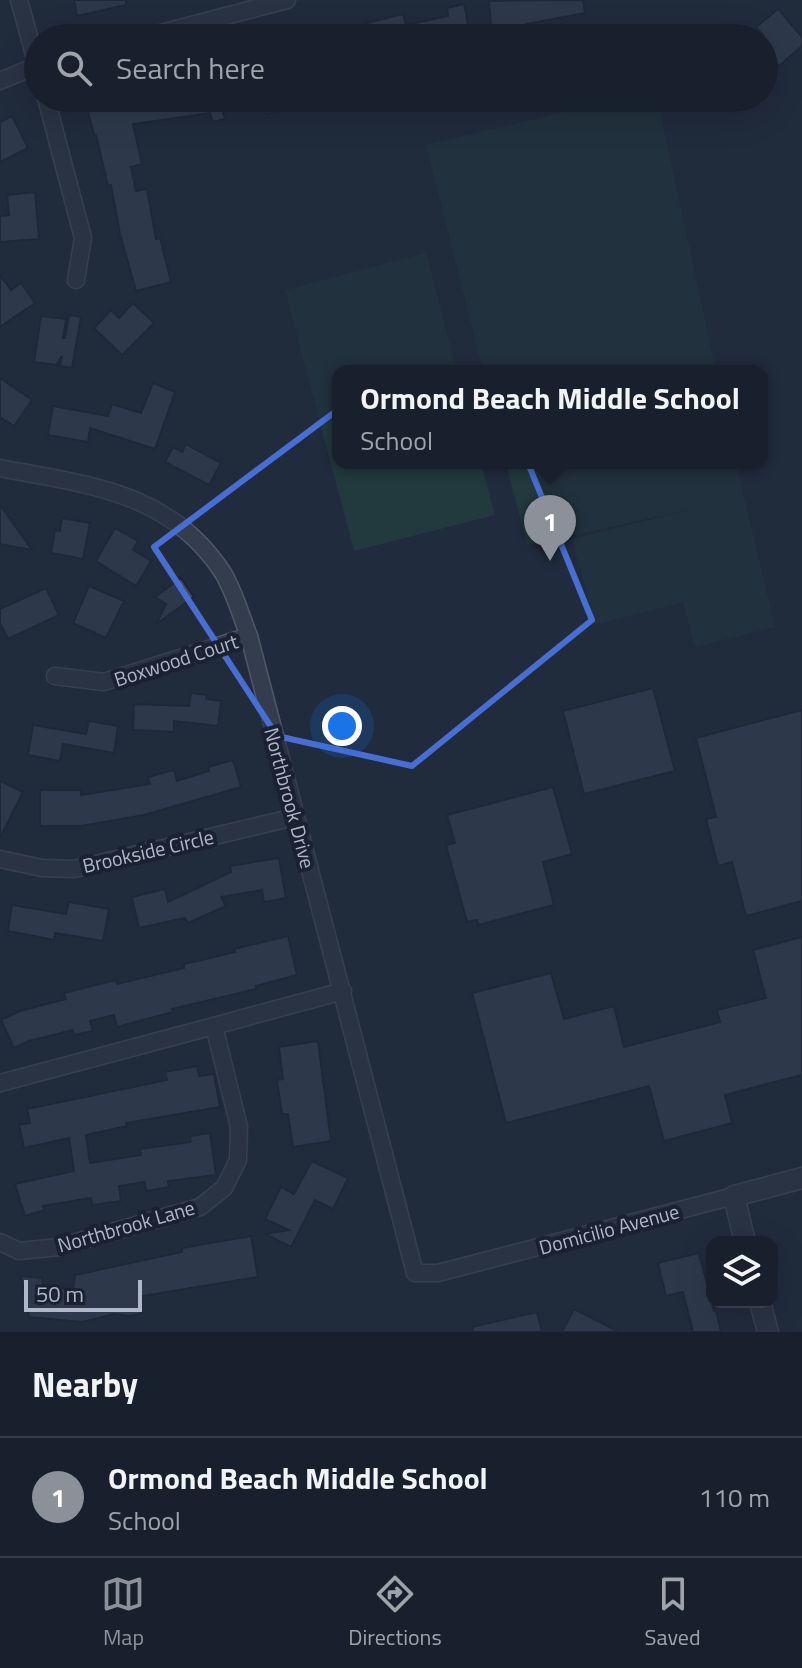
<!DOCTYPE html>
<style>
:root{--surface:#18202e;--page:#252d3a;--text:#f1f3f6;--muted:#9fa3aa;--line:#363e4a;--accent:#8c9099}
body{margin:0;font-family:"Titillium Web",sans-serif;background:var(--page);color:var(--text)}
.controls{position:absolute;right:24px;bottom:24px;display:grid;overflow:hidden;border-radius:16px;box-shadow:0 8px 32px #0002}
.controls button{width:72px;height:72px;display:grid;place-items:center;padding:0;border:0;border-bottom:2px solid var(--line);background:var(--surface);color:var(--text);font:40px sans-serif}
.scale{position:absolute;left:24px;bottom:20px;width:118px;box-sizing:border-box;padding-left:8px;border:4px solid #afb8c8;border-top:0;font-size:22px;line-height:28px;white-space:nowrap;color:#afb8c8;-webkit-text-stroke:6px #1a2231;paint-order:stroke}
.you{position:absolute;left:342px;top:726px;width:28px;height:28px;margin:-20px;border:6px solid #fff;border-radius:50%;background:#1a73e8;box-shadow:0 0 0 12px #1a73e833}
.badge{display:grid;place-items:center;width:52px;height:52px;border-radius:50%;background:var(--accent);color:#fff;font-size:26px;font-weight:700}
.pin{position:absolute;translate:-50% -66px;filter:drop-shadow(0 2px 4px #0008)}
.pin::after{content:'';position:absolute;top:42px;width:28px;height:24px;background:inherit;clip-path:polygon(0 0,100% 0,50% 100%)}
.popup{position:absolute;left:332px;top:365px;width:436px;height:104px;box-sizing:border-box;display:grid;place-content:center;border-radius:16px;background:var(--surface);filter:drop-shadow(0 2px 6px #0005);font-size:26px;white-space:nowrap;color:var(--muted)}
.popup b{font-size:30px;color:var(--text)}
.popup::after{content:'';position:absolute;left:50%;top:100%;margin-left:-16px;border:16px solid transparent;border-top-color:var(--surface)}
.list{margin:0;padding:0;list-style:none}
h2{display:flex;justify-content:space-between;align-items:center;height:104px;margin:0;padding:0 32px;font-size:34px}
h2 small{font-size:26px;font-weight:400;color:var(--muted)}
.list li{display:grid;grid-template-columns:52px 1fr auto;gap:24px;align-items:center;box-sizing:border-box;height:120px;padding:0 32px;border-top:2px solid var(--line)}
.list b{display:block;font-size:30px;white-space:nowrap}
.list p{margin:0;font-size:26px;white-space:nowrap;color:var(--muted)}
.list em{font-size:26px;font-style:normal;color:var(--muted)}
.icon{flex:none;width:44px;height:44px;fill:none;stroke:currentColor;stroke-width:2;stroke-linecap:round;stroke-linejoin:round}
.map{position:relative;flex:none;width:802px;height:1332px;overflow:hidden}
.search{position:absolute;background:var(--surface);box-shadow:0 8px 32px #0002;left:24px;right:24px;top:24px;height:88px;display:flex;align-items:center;gap:20px;box-sizing:border-box;padding:0 28px;border-radius:44px;color:var(--muted);font-size:30px}
.sheet{height:224px;background:var(--surface)}
nav{display:flex;justify-content:space-around;align-items:center;box-sizing:border-box;height:112px;border-top:2px solid var(--line);background:var(--surface);font-size:22px;color:var(--muted)}
nav a{display:grid;justify-items:center;gap:4px}
nav .on{color:var(--accent)}
.map>svg:first-child{display:block}
.green{fill:#22393e}
.building{fill:#3c495c;stroke:#1c2433;stroke-width:2}
.lines{fill:none;stroke-linecap:round;stroke-linejoin:round}
.minor-casing{stroke:#4f5867;stroke-width:19}
.tertiary-casing{stroke:#4f5867;stroke-width:23}
.minor{stroke:#343d4d;stroke-width:16}
.tertiary{stroke:#343d4d;stroke-width:20}
.marked{fill:none;stroke:#496ed3;stroke-width:6;stroke-linejoin:round}
.labels{text-anchor:middle;dominant-baseline:central;stroke-width:8;stroke-linejoin:round;paint-order:stroke}
.street-label{font-size:20px;fill:#afb8c8;stroke:#1a2231}
</style>
<div class="map">
<svg width="802" height="1332" viewBox="0 0 802 1332">
<rect width="100%" height="100%" fill="#202b3d"/>
<g class="green">
<polygon points="624,98 657,98 716,371 483,371 426,145"/>
<polygon points="426,253 457,371 338,371 338,463 481,463 495,515 354,551 285,290"/>
<polygon points="506,463 736,463 775,627 695,647 683,602 595,625 572,539 697,508 527,545"/>
</g>
<g class="building">
<polygon points="74,0 126,0 126,5 77,16"/>
<polygon points="583,0 585,13 526,24 527,35 492,38 489,1"/>
<polygon points="464,4 471,38 371,38 367,23 403,14 406,25 448,16 447,8"/>
<polygon points="778,9 802,37 802,46 779,66 764,48 764,36 756,27"/>
<polygon points="100,98 219,98 225,119 213,122 210,113 133,124 142,164 131,167 136,191 147,189 156,239 160,238 171,282 136,291 120,234 111,185 108,186 96,135 94,135 88,112 103,108"/>
<polygon points="263,98 316,98 316,104 266,114"/>
<polygon points="12,116 28,148 0,162 0,122"/>
<polygon points="35,192 39,239 0,242 0,216 9,215 7,195"/>
<polygon points="0,275 11,290 21,283 35,303 0,327"/>
<polygon points="133,303 154,323 122,355 94,328 111,310 119,318"/>
<polygon points="69,315 81,317 72,368 60,366 62,356 56,365 34,362 41,316 66,319 63,338 65,338"/>
<polygon points="0,378 32,400 14,426 0,417"/>
<polygon points="153,383 175,392 155,449 90,428 88,442 48,435 53,406 108,416 112,404 141,413"/>
<polygon points="186,444 221,463 209,485 165,462 173,447 182,452"/>
<polygon points="0,505 32,550 0,544"/>
<polygon points="62,518 90,523 83,559 51,553 55,530 60,531"/>
<polygon points="115,528 138,541 133,550 151,561 136,586 96,561"/>
<polygon points="181,578 194,597 156,624 166,604 155,597"/>
<polygon points="89,586 124,601 106,638 73,623"/>
<polygon points="46,588 59,615 8,639 0,623 0,609"/>
<polygon points="653,688 675,771 584,794 563,711"/>
<polygon points="191,693 207,695 206,699 221,701 218,726 174,721 174,732 133,730 134,704 189,706"/>
<polygon points="802,710 802,901 746,916 732,862 718,866 706,819 716,817 696,738"/>
<polygon points="89,721 118,726 114,753 63,744 60,761 28,755 33,725 86,734"/>
<polygon points="233,760 241,787 144,815 81,826 40,826 40,790 81,790 81,795 150,784 148,777 174,770 177,781 209,771 208,767"/>
<polygon points="0,781 23,792 0,838"/>
<polygon points="553,787 572,854 543,862 554,905 478,925 477,920 467,922 446,845 455,843 447,815"/>
<polygon points="279,858 286,898 264,902 262,890 221,897 226,906 188,923 185,918 139,928 132,897 165,889 168,902 231,872 230,866"/>
<polygon points="69,902 109,909 103,941 55,933 54,940 8,931 12,905 66,914"/>
<polygon points="288,936 297,975 256,986 256,989 172,1009 173,1012 117,1027 114,1015 90,1021 93,1031 74,1035 73,1030 29,1041 14,1048 1,1020 20,1011 66,999 64,993 116,980 117,984 184,968 184,964 235,952 234,949"/>
<polygon points="802,937 802,1075 725,1095 732,1123 664,1141 649,1086 506,1123 472,993 551,973 564,1019 614,1006 624,1047 720,1022 717,1010 766,998 753,950"/>
<polygon points="318,1041 331,1141 293,1147 288,1114 282,1114 277,1080 283,1079 279,1047"/>
<polygon points="197,1066 199,1076 214,1074 220,1107 126,1123 127,1126 86,1135 90,1163 141,1155 140,1149 191,1142 190,1136 210,1133 216,1175 168,1181 169,1187 146,1191 145,1182 119,1186 121,1201 92,1205 91,1198 43,1206 45,1210 25,1216 15,1184 74,1171 69,1138 24,1148 19,1125 30,1123 27,1109 167,1080 165,1072"/>
<polygon points="312,1161 348,1178 333,1209 315,1200 291,1247 265,1234 289,1230 265,1219 281,1187 294,1194"/>
<polygon points="251,1236 258,1277 142,1296 140,1314 129,1316 114,1314 82,1322 29,1317 21,1276 42,1278 43,1286 73,1289 75,1275 182,1252 182,1248"/>
<polygon points="699,1253 714,1311 716,1310 721,1332 693,1332 683,1292 666,1296 658,1263"/>
<polygon points="574,1309 619,1332 562,1332"/>
<polygon points="537,1312 542,1332 473,1332 472,1327"/>
</g>
<g class="lines">
<defs>
<g id="minor">
<polyline points="19,0 38,69"/>
<polyline points="142,38 287,0"/>
<polyline points="0,81 38,65"/>
<polyline points="46,98 83,238 76,280"/>
<path d="M0 468C87 485 170 491 223 573 234 591 241 616 249 636L415 1273H438L734 1196"/>
<polyline points="55,676 104,682 249,636"/>
<polyline points="0,859 42,868 74,869 295,817"/>
<polyline points="214,1026 343,991"/>
<polyline points="0,1083 214,1026 239,1127 238,1160 224,1188 200,1207 59,1247 19,1251 0,1242"/>
</g>
<g id="tertiary">
<polyline points="745,1242 734,1196 802,1178"/>
<polyline points="760,1302 768,1332"/>
</g>
</defs>
<use href="#minor" class="minor-casing"/>
<use href="#tertiary" class="tertiary-casing"/>
<use href="#minor" class="minor"/>
<use href="#tertiary" class="tertiary"/>
</g>
<path d="M0 0H802V1332H0ZM363 391 501 397 592 620 412 766 277 736 154 547Z" fill="#202b3d" fill-opacity=".55" fill-rule="evenodd"/>
<path class="marked" d="M363 391 501 397 592 620 412 766 277 736 154 547Z"/>
<g class="labels">
<g class="street-label">
<text transform="translate(176 660) rotate(-18)">Boxwood Court</text>
<text transform="translate(290 798) rotate(75)">Northbrook Drive</text>
<text transform="translate(148 851) rotate(-13)">Brookside Circle</text>
<text transform="translate(126 1226) rotate(-16)">Northbrook Lane</text>
<text transform="translate(609 1229) rotate(-15)">Domicilio Avenue</text>
</g>
</g>
</svg>
<div class="controls">
<button><svg class="icon" aria-label="layers" viewBox="0 0 24 24"><path d="M12 4l9 5-9 5-9-5zM3 14l9 5 9-5"/></svg></button>
</div>
<div class="scale">50 m</div>
<div class="you"></div>
<div class="pin badge" style="left:550px;top:561px">1</div>
<div class="popup"><b>Ormond Beach Middle School</b>School</div>
<div class="search"><svg class="icon" aria-label="search" viewBox="0 0 24 24"><circle cx="10" cy="10" r="6"/><path d="M15 15l6 6"/></svg>Search here</div>
</div>
<section class="sheet">
<h2>Nearby<small></small></h2>
<ul class="list">
<li><span class="badge">1</span><div><b>Ormond Beach Middle School</b><p>School</p></div><em>110 m</em></li>
</ul>
</section>
<nav>
<a class="on"><svg class="icon" aria-label="map" viewBox="0 0 24 24"><path d="M3 6l6-2 6 2 6-2v14l-6 2-6-2-6 2zM9 4v14M15 6v14"/></svg>Map</a>
<a><svg class="icon" aria-label="directions" viewBox="0 0 24 24"><path d="M12 3l9 9-9 9-9-9zM9 14v-3h6M13 9l2 2-2 2"/></svg>Directions</a>
<a><svg class="icon" aria-label="saved" viewBox="0 0 24 24"><path d="M7 4h10v16l-5-4-5 4z"/></svg>Saved</a>
</nav>
